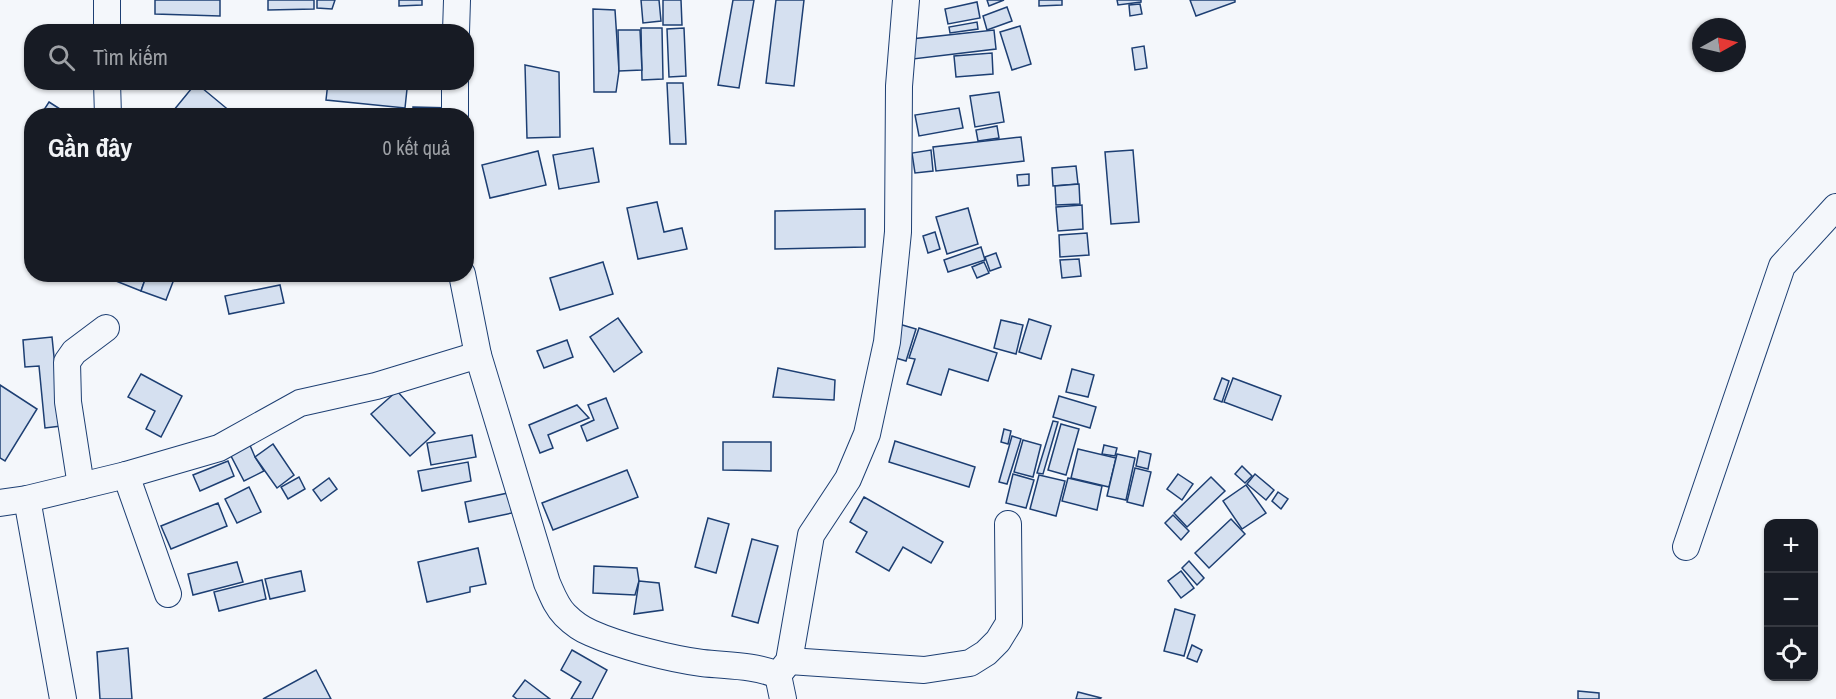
<!DOCTYPE html>
<html lang="vi">
<meta charset="utf-8">
<style>
:root{--surface:#171b24;--page:#242831;--text:#f1f3f6;--muted:#9ea1a6;--line:#363941}
body{margin:0;font-family:"Archivo Narrow",sans-serif;background:var(--page);color:var(--text)}
.controls{position:absolute;right:18px;bottom:18px;display:grid;overflow:hidden;border-radius:12px;box-shadow:0 2px 4px #0004}
.controls button{width:54px;height:54px;display:grid;place-items:center;padding:0;border:0;border-bottom:2px solid var(--line);background:var(--surface);color:var(--text);font:30px sans-serif}
.compass{position:absolute;left:1692px;top:18px;width:54px;height:54px;border-radius:50%;background:var(--surface);box-shadow:0 2px 4px #0004;rotate:82deg}
.list{margin:0;padding:0;list-style:none}
h2{display:flex;justify-content:space-between;align-items:center;height:78px;margin:0;padding:0 24px;font-size:26px}
h2 small{font-size:20px;font-weight:400;color:var(--muted)}
.icon{flex:none;width:33px;height:33px;fill:none;stroke:currentColor;stroke-width:2;stroke-linecap:round;stroke-linejoin:round}
.map{position:relative;flex:none;width:1836px;height:699px;overflow:hidden}
.search{position:absolute;background:var(--surface);box-shadow:0 2px 4px #0004;left:24px;top:24px;width:450px;height:66px;display:flex;align-items:center;gap:15px;box-sizing:border-box;padding:0 21px;border-radius:24px;color:var(--muted);font-size:22px}
.panel{position:absolute;background:var(--surface);box-shadow:0 2px 4px #0004;left:24px;top:108px;width:450px;height:174px;border-radius:24px}
.map>svg:first-child{display:block}
.building{fill:#d5e0f0;stroke:#1d3f73;stroke-width:1.5}
.lines{fill:none;stroke-linecap:round;stroke-linejoin:round}
.minor-casing{stroke:#1d3f73;stroke-width:28}
.minor{stroke:#f4f7fb;stroke-width:26}
</style>
<div class="map">
<svg width="1836" height="699" viewBox="0 0 1836 699">
<rect width="100%" height="100%" fill="#f4f7fb"/>
<g class="building">
<polygon points="155,0 220,0 220,16 155,14"/>
<polygon points="268,0 314,0 314,9 268,10"/>
<polygon points="317,0 335,0 332,9 317,8"/>
<polygon points="399,0 422,0 422,5 399,6"/>
<polygon points="641,0 659,0 661,21 643,23"/>
<polygon points="663,0 681,0 682,25 663,25"/>
<polygon points="733,0 754,0 739,88 718,85"/>
<polygon points="776,0 804,0 794,86 766,83"/>
<polygon points="987,0 1004,0 989,6"/>
<polygon points="1039,0 1062,0 1062,5 1039,6"/>
<polygon points="1117,0 1141,0 1141,2 1118,5"/>
<polygon points="1190,0 1235,0 1235,2 1196,16"/>
<polygon points="977,2 980,18 948,24 945,9"/>
<polygon points="1140,4 1142,14 1130,16 1129,5"/>
<polygon points="1007,7 1012,21 987,30 983,16"/>
<polygon points="593,9 615,10 619,71 616,92 594,92"/>
<polygon points="977,22 978,29 950,33 949,27"/>
<polygon points="1020,26 1031,64 1012,70 1000,32"/>
<polygon points="641,28 662,28 663,79 642,80"/>
<polygon points="684,28 686,76 669,77 667,29"/>
<polygon points="618,30 640,30 642,70 619,71"/>
<polygon points="994,30 996,49 913,59 911,39"/>
<polygon points="1144,46 1147,68 1135,70 1132,48"/>
<polygon points="992,53 993,74 956,77 954,56"/>
<polygon points="525,65 559,72 560,137 527,138"/>
<polygon points="328,82 407,89 405,108 326,100"/>
<polygon points="400,82 427,82 427,85"/>
<polygon points="196,83 231,112 228,116 169,116"/>
<polygon points="667,83 683,83 686,144 670,144"/>
<polygon points="999,92 1004,122 975,127 970,96"/>
<polygon points="49,102 71,116 40,116"/>
<polygon points="413,107 453,108 453,116 413,116"/>
<polygon points="959,108 963,128 919,136 915,115"/>
<polygon points="997,126 999,138 978,141 976,130"/>
<polygon points="1021,137 1024,161 936,171 933,147"/>
<polygon points="593,148 599,182 559,189 553,155"/>
<polygon points="931,150 933,171 915,173 912,153"/>
<polygon points="1133,150 1139,222 1111,224 1105,152"/>
<polygon points="538,151 546,185 490,198 482,165"/>
<polygon points="1076,166 1078,184 1053,186 1052,168"/>
<polygon points="1029,174 1029,185 1018,186 1017,175"/>
<polygon points="1079,184 1080,204 1056,205 1055,186"/>
<polygon points="657,202 664,232 682,228 687,249 638,259 627,208"/>
<polygon points="1082,205 1083,229 1058,231 1056,207"/>
<polygon points="968,208 978,244 947,254 936,217"/>
<polygon points="865,209 865,247 775,249 775,211"/>
<polygon points="935,232 940,249 928,253 923,236"/>
<polygon points="1087,233 1089,255 1060,257 1059,235"/>
<polygon points="981,247 985,260 948,272 944,260"/>
<polygon points="996,253 1001,267 990,271 985,257"/>
<polygon points="1079,259 1081,276 1062,278 1060,260"/>
<polygon points="603,262 613,294 560,310 550,278"/>
<polygon points="984,262 989,273 977,278 972,267"/>
<polygon points="107,274 147,274 141,291 106,277"/>
<polygon points="147,274 176,274 166,300 141,291"/>
<polygon points="280,285 284,303 229,314 225,296"/>
<polygon points="618,318 642,352 614,372 590,337"/>
<polygon points="1029,319 1051,326 1041,359 1019,352"/>
<polygon points="1001,320 1023,325 1016,354 994,348"/>
<polygon points="899,324 916,329 906,361 889,356"/>
<polygon points="919,328 997,353 988,381 949,369 941,395 907,384 915,359 909,358"/>
<polygon points="52,337 61,426 45,428 39,366 25,367 23,340"/>
<polygon points="567,340 573,357 544,368 537,351"/>
<polygon points="778,368 835,380 834,400 773,397"/>
<polygon points="1072,369 1094,375 1088,397 1066,392"/>
<polygon points="141,374 182,396 161,437 146,429 155,411 128,397"/>
<polygon points="1222,378 1229,381 1222,402 1214,399"/>
<polygon points="1233,378 1281,396 1272,420 1224,402"/>
<polygon points="0,385 37,409 5,461 0,458"/>
<polygon points="397,391 435,433 410,456 371,414"/>
<polygon points="1059,396 1096,407 1090,428 1053,417"/>
<polygon points="606,398 618,428 587,441 581,426 594,420 588,405"/>
<polygon points="577,405 589,418 548,435 553,448 540,453 529,425"/>
<polygon points="1053,421 1058,422 1043,474 1037,473"/>
<polygon points="1061,424 1079,429 1066,475 1048,470"/>
<polygon points="1004,429 1011,431 1008,444 1001,442"/>
<polygon points="472,435 476,457 431,465 427,443"/>
<polygon points="246,436 255,457 264,471 244,481 230,454"/>
<polygon points="1012,436 1021,439 1007,484 999,482"/>
<polygon points="1023,440 1041,445 1033,477 1014,472"/>
<polygon points="895,441 975,467 969,487 889,462"/>
<polygon points="723,442 771,442 771,471 723,470"/>
<polygon points="273,444 294,475 277,488 255,457"/>
<polygon points="1104,445 1117,448 1115,456 1102,454"/>
<polygon points="1078,449 1116,458 1109,487 1071,478"/>
<polygon points="1139,451 1151,454 1148,469 1136,466"/>
<polygon points="1117,454 1135,458 1126,500 1107,496"/>
<polygon points="228,461 234,476 200,491 193,475"/>
<polygon points="468,462 471,481 422,491 418,471"/>
<polygon points="1242,466 1252,476 1245,483 1235,474"/>
<polygon points="1135,468 1151,472 1143,506 1127,502"/>
<polygon points="627,470 638,497 553,530 542,503"/>
<polygon points="1013,474 1034,480 1026,508 1006,503"/>
<polygon points="1178,474 1193,484 1182,500 1167,489"/>
<polygon points="1255,474 1274,490 1266,500 1247,484"/>
<polygon points="1039,475 1065,481 1056,516 1030,509"/>
<polygon points="299,477 305,489 288,499 281,487"/>
<polygon points="1211,477 1225,491 1187,527 1174,513"/>
<polygon points="329,478 337,489 321,501 313,490"/>
<polygon points="1068,478 1102,486 1097,510 1062,501"/>
<polygon points="1246,485 1266,513 1242,529 1223,501"/>
<polygon points="249,487 261,512 237,523 225,499"/>
<polygon points="1278,492 1288,499 1281,509 1272,501"/>
<polygon points="508,493 512,513 469,522 465,502"/>
<polygon points="864,497 943,542 931,563 903,547 889,571 856,552 867,532 850,522"/>
<polygon points="218,503 227,526 171,549 161,526"/>
<polygon points="1173,515 1189,531 1181,540 1165,523"/>
<polygon points="708,518 729,524 716,573 695,567"/>
<polygon points="1231,519 1245,534 1209,568 1195,553"/>
<polygon points="752,539 778,546 758,623 732,616"/>
<polygon points="478,548 486,584 470,587 470,592 427,602 418,562"/>
<polygon points="1189,561 1204,578 1197,585 1182,568"/>
<polygon points="237,562 243,582 193,595 188,574"/>
<polygon points="594,566 637,568 639,581 635,595 593,593"/>
<polygon points="301,571 305,591 270,599 265,579"/>
<polygon points="1181,571 1194,588 1181,598 1168,581"/>
<polygon points="262,580 266,599 219,611 214,592"/>
<polygon points="639,581 659,583 663,610 634,614"/>
<polygon points="1175,609 1195,615 1184,656 1164,651"/>
<polygon points="1192,645 1202,650 1197,662 1187,658"/>
<polygon points="128,648 132,699 100,699 97,652"/>
<polygon points="572,650 607,670 592,699 571,699 581,682 561,670"/>
<polygon points="316,670 331,699 263,699"/>
<polygon points="525,680 550,699 517,699 513,696"/>
<polygon points="1578,691 1599,693 1599,699 1578,699"/>
<polygon points="1078,692 1101,698 1100,699 1076,699"/>
</g>
<g class="lines">
<defs>
<g id="minor">
<polyline points="107,0 107,32"/>
<polyline points="456,32 457,0"/>
<polyline points="107,82 108,116"/>
<polyline points="455,116 455,82"/>
<path d="M462 274 478 355 547 583C552 594 556 606 565 615 572 622 581 629 591 633 620 646 671 659 702 663 729 666 753 665 778 675"/>
<polyline points="126,475 168,594"/>
<polyline points="81,486 68,402 67,362 74,352 106,328"/>
<polyline points="27,499 63,699"/>
<polyline points="0,503 27,499 126,475 219,448 300,403 376,386 478,355"/>
<polyline points="1686,547 1782,266 1836,207"/>
<polyline points="789,661 924,670 970,663 986,653 998,641 1009,623 1008,524"/>
<polyline points="783,699 778,675 789,661 811,535 848,479 867,434 887,342 898,232 899,86 906,0"/>
</g>
</defs>
<use href="#minor" class="minor-casing"/>
<use href="#minor" class="minor"/>
</g>
</svg>
<div class="controls">
<button>+</button>
<button>−</button>
<button><svg class="icon" aria-label="locate" viewBox="0 0 24 24"><circle cx="12" cy="12" r="6"/><path d="M12 2v4M12 18v4M2 12h4M18 12h4"/></svg></button>
</div>
<svg class="compass" viewBox="-18 -18 36 36"><path d="M0-13l5 13h-10z" fill="#e53935"/><path d="M0 13l5-13h-10z" fill="#9ea1a6"/></svg>
<div class="search"><svg class="icon" aria-label="search" viewBox="0 0 24 24"><circle cx="10" cy="10" r="6"/><path d="M15 15l6 6"/></svg>Tìm kiếm</div>
<section class="panel">
<h2>Gần đây<small>0 kết quả</small></h2>
<ul class="list">
</ul>
</section>
</div>
